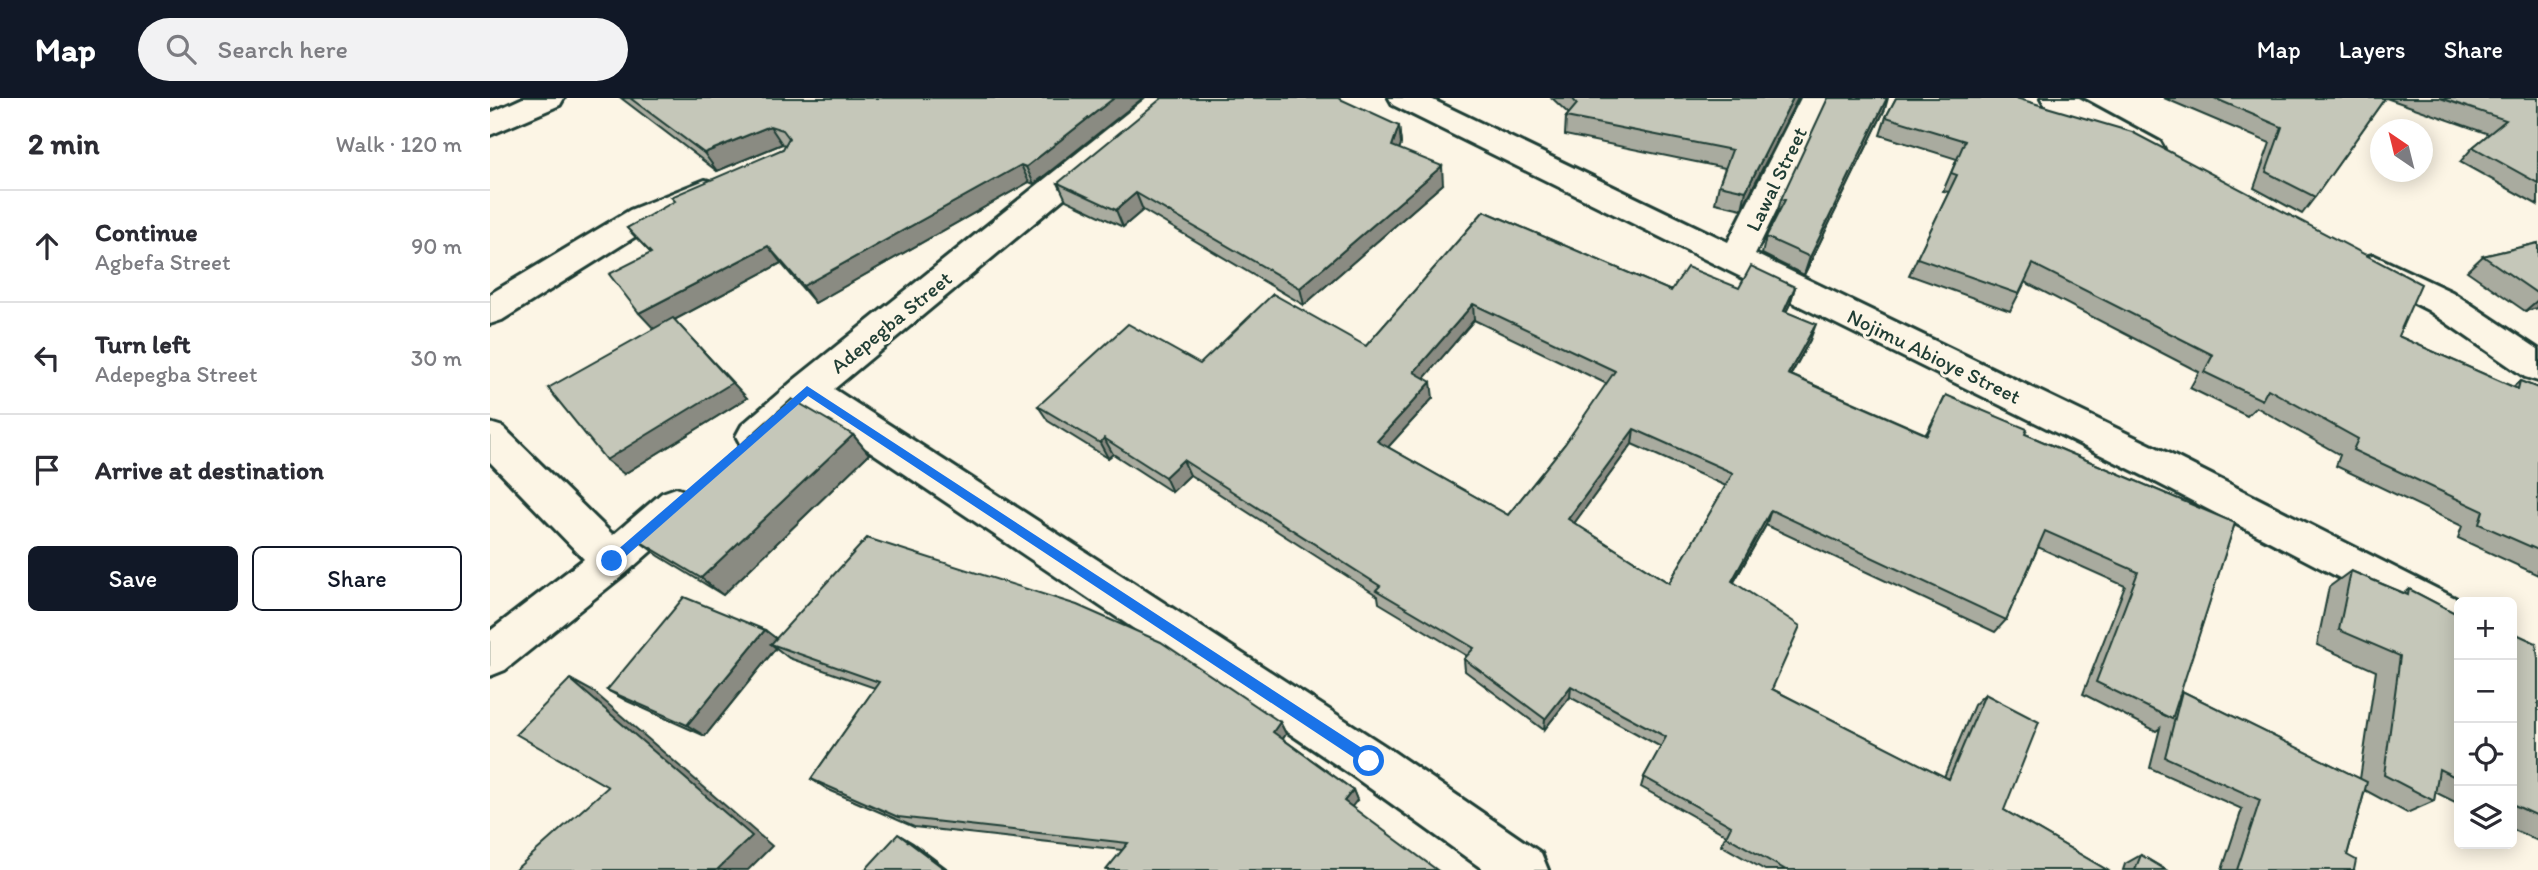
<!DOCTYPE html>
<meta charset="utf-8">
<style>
:root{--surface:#fff;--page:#f2f2f3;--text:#2b2b33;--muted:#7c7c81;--line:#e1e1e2;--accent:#111827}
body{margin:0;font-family:Itim,sans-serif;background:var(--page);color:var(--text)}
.controls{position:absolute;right:21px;bottom:21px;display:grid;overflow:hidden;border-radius:10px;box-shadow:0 4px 18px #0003}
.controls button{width:63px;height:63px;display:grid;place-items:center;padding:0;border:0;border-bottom:2px solid var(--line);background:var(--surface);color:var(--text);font:35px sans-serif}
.compass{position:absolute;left:1880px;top:21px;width:63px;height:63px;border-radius:50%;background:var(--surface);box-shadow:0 4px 18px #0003;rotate:325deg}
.stop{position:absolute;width:21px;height:21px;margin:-16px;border:5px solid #1a73e8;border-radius:50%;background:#fff}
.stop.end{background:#1a73e8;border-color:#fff;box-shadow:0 2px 7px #0008}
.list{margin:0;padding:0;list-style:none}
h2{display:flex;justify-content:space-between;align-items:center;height:91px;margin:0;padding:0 28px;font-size:30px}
h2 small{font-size:23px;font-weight:400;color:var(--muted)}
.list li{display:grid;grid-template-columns:46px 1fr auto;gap:21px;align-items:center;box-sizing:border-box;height:112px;padding:0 28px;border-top:2px solid var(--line)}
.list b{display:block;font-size:26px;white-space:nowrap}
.list p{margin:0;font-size:23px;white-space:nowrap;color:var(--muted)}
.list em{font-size:23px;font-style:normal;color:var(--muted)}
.actions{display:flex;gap:14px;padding:21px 28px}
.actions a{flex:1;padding:16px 0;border:2px solid var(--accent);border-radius:10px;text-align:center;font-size:24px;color:var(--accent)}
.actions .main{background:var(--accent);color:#fff}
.icon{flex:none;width:38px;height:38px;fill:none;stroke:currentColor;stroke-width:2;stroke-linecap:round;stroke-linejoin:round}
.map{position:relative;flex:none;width:2048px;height:772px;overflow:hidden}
header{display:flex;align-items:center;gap:42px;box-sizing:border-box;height:98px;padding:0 35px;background:var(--accent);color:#fff}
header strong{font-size:33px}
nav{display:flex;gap:38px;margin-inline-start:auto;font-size:24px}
.search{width:490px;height:63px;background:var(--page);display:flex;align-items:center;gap:18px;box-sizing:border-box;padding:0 24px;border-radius:38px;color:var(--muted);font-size:26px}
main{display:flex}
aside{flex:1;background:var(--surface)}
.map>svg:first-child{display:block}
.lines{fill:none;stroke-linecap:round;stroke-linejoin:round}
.street-casing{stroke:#1f3d34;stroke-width:6}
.street{fill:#fcf5e5;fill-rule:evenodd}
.wall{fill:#a9ab9f;stroke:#1f3d34;stroke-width:2;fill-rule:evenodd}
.shaded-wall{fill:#8a8b82;stroke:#1f3d34;stroke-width:2}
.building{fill:#c5c7b9;stroke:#1f3d34;stroke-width:2;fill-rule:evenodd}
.route{fill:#1a73e8}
.labels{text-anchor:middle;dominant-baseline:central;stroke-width:6;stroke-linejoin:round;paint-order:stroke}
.street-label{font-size:21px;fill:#1f3d34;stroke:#fcf5e5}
</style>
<header>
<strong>Map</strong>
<div class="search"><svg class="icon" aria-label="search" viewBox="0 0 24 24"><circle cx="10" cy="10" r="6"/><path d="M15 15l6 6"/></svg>Search here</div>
<nav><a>Map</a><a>Layers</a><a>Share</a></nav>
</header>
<main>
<aside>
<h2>2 min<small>Walk · 120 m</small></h2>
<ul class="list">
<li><svg class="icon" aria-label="ahead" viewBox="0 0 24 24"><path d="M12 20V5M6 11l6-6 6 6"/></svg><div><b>Continue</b><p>Agbefa Street</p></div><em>90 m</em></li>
<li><svg class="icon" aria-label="left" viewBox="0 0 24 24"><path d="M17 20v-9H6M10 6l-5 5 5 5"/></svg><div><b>Turn left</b><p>Adepegba Street</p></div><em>30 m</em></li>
<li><svg class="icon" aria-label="arrive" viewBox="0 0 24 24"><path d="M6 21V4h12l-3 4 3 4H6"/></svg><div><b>Arrive at destination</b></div></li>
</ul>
<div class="actions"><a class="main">Save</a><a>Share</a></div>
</aside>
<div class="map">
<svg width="2048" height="772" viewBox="0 0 2048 772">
<rect width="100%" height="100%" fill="#fcf5e5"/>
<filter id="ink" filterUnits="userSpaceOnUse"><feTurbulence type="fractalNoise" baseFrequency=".0143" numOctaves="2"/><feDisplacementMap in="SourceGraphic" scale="14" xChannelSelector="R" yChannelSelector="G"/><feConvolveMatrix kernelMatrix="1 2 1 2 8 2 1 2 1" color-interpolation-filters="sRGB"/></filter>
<g filter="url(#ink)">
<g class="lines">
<defs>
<g id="street">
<polygon points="33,0 74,0 70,7 0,37 0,15"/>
<path d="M656 0H690L686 7 344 291 895 648 1051 755 1058 772H994L863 678 319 312C299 330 280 358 252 349L246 338 252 327 304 282Z"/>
<polygon points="899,0 939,0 1238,144 1311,0 1341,0 1265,156 1686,359 1973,504 1969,504 1969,542 1660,381 903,7"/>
<polygon points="1551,0 1589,0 1670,44 1674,51 1670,58 1659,61 1648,58 1555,7"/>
<polygon points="215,82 226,85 231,93 226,101 162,128 12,222 0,226 0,196 140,112"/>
<polygon points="1883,157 1962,194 2048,251 2048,283 2035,279 1938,212 1871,178 1866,169 1871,160"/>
<polygon points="0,325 13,329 123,437 172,395 186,390 200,395 205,407 200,419 136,475 15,572 0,578 0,533 94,461 0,364"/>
</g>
</defs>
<use href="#street" class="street-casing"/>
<use href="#street" class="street"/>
</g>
<g class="wall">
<polygon points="131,0 653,0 544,86 539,84 325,205 291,165 184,222 257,300 134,376 164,230 161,155 137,130 293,51 296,47 292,46 227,73"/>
<polygon points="1062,0 1308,0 1252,111 1225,105 1229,87 1235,70 1075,37 1076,19 1079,16"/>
<polygon points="1406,0 1908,238 2023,289 2030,283 2048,290 2048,477 1968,440 1972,428 1846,368 1850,357 1766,309 1757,318 1700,290 1709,274 1535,184 1520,213 1419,177 1459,94 1453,93 1467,61 1390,37 1396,19"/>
<polygon points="1674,0 1895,0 1825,99 1812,116 1764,90 1780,45"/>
<polygon points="1896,0 2048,0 2048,107 1970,64 1983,49 1999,36"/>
<polygon points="1395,11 1314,177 1272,156 1276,139 1286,119 1291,101"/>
<polygon points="909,28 911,46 909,51 953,86 814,207 653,112 633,129 576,102 568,85"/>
<path d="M994 113 1181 193 1305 189 1300 206 1296 214 1320 242 1301 277 1436 336 1456 297 1535 336 1745 425 1690 594 1692 593 1870 681 1886 573 1827 547 1839 489 1861 473 1914 495 1919 491 1969 517V706L1945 694 1944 703 1917 715 1875 692 1857 757 1864 772H1732L1752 711 1660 670 1670 630 1666 633 1593 596 1635 488 1548 449 1516 522 1505 534 1276 427 1244 484 1282 591 1454 679 1484 607 1495 596 1514 712 1617 772H1275L1231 747 1236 737 1151 689 1154 679 1171 649 1080 599 1054 632 975 573 974 561 977 558 889 505 888 498 700 377 682 394 623 356 618 360 558 323 548 308 710 266 876 248ZM984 222 1117 286 1075 346 1018 417 898 349 943 300 934 280ZM1142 346 1236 388 1179 485 1084 425Z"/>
<polygon points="2048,145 2048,210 2035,213 1977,173 1993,158"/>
<polygon points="363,337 379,356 233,497 169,458 146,441"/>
<polygon points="275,532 286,541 790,624 796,636 793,641 863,692 867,702 632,752 424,729 339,692 321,681 385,590 299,560 286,550 215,638 137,603 117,592"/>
<polygon points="2022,534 2048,560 2048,743 2022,731"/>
<polygon points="1651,757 1676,772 1633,772 1635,766"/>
</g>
<g class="shaded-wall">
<polygon points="624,0 653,0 544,86 536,69"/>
<polygon points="1303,0 1308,0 1252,111 1256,93"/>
<polygon points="1397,0 1398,0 1395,11 1314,177 1320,159"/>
<polygon points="280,28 292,46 227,73 214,55"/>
<polygon points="909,28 911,46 904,65 902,48"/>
<polygon points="531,67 539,84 325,205 313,188"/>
<polygon points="952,68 953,86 814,207 810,190"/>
<polygon points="646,95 653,112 633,129 626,112"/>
<polygon points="278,148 291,165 184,222 257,300 134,376 116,362 165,232 149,215"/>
<polygon points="1305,189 1300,206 1289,229 1294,213"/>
<polygon points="2048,202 2048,210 2035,213"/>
<polygon points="983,206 984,222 926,290 924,274"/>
<polygon points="1326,226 1320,242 1292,292 1298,276"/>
<polygon points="941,284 943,300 890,358 887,343"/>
<polygon points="1144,331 1142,346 1077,435 1078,421"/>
<polygon points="363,337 379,356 233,497 211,480"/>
<polygon points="614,340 623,356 618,360 610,345"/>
<polygon points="693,362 700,377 682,394 675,379"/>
<polygon points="1281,412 1276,427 1237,496 1242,483"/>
<polygon points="275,532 291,544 281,546 286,550 215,638 197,627"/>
<polygon points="80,581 104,594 282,748 258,772 227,772"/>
<polygon points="1081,588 1080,599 1054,632 1055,621"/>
<polygon points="790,624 796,636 789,646 783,634"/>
<polygon points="863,692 867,702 858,714 854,703"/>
<polygon points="408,736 423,745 459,772 456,772"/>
</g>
<g class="building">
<polygon points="140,0 624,0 536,69 531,67 313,188 278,148 149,215 119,176 161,155 137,130 185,103 181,99 293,51 299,40 293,32 280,28 214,55"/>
<polygon points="672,0 848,0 909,28 902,48 952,68 810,190 646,95 626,112 568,85"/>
<polygon points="1082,0 1303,0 1256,93 1229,87 1242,52 1076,19 1087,6"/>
<polygon points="1338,0 1397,0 1320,159 1276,139 1295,102 1291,101"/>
<polygon points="1406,0 1526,0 1642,34 1931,186 1908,238 2028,291 2030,283 2048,290 2048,452 1989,426 1993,413 1863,352 1868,341 1778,291 1772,302 1714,274 1723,257 1543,166 1529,196 1427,160 1467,77 1461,75 1475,43 1396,19"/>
<polygon points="1724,0 1895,0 1825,99 1776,74 1792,29"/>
<polygon points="1950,0 2048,0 2048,85 1983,49 2016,22"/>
<path d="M994 113 1181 193 1197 169 1249 190 1261 168 1305 189 1294 213 1326 226 1298 276 1437 337 1456 297 1537 331 1535 336 1745 425 1682 621 1606 584 1648 474 1555 433 1516 522 1281 412 1242 483 1310 528 1282 591 1459 681 1495 596 1549 624 1514 712 1617 772H1296L1236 738 1241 728 1154 679 1176 639 1081 588 1055 621 974 561 984 550 886 492 890 488 693 362 675 379 614 340 610 345 548 308 638 226 710 266 783 196 876 248ZM983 206 1125 273 1075 346 1018 417 887 343 941 284 924 274ZM1144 331 1243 375 1179 485 1078 421Z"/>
<polygon points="2048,145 2048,196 1993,158"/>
<polygon points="183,220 242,285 116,362 58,290"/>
<polygon points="302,301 363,337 211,480 146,441"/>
<polygon points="377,440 587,507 671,544 790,624 783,634 863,692 854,703 947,772 616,772 638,745 408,719 321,681 389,584 281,546"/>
<polygon points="1861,473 1918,497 1919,491 1969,517 1969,681 1949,671 1944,703 1894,677 1910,558 1849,532"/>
<polygon points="194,499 275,532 197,627 117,592"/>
<polygon points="2022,534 2046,545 2048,560 2048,718 2022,706"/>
<polygon points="80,581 262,738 227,772 25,772 118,689 26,636"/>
<polygon points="1692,593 1877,684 1857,757 1866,762 1864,772 1747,772 1770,702 1675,659"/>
<polygon points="408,736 456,772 375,772"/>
<polygon points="1651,757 1676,772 1645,772"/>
</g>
</g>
<polygon class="route" points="317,288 884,658 884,667 875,667 318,298 126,467 118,467 118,460"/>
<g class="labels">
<g class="street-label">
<text transform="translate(1286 81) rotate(-64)">Lawal Street</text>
<text transform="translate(401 224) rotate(-39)">Adepegba Street</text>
<text transform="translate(1444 258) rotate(26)">Nojimu Abioye Street</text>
</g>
</g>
</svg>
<div class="controls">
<button>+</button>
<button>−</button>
<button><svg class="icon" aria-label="locate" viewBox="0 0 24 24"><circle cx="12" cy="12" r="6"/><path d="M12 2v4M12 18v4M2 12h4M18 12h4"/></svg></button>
<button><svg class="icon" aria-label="layers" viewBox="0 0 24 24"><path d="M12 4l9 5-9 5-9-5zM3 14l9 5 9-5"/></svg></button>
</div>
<svg class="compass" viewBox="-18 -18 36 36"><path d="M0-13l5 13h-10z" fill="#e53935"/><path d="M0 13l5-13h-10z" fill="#7c7c81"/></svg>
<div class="stop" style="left:879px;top:663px"></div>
<div class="stop end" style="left:122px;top:463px"></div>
</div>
</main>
